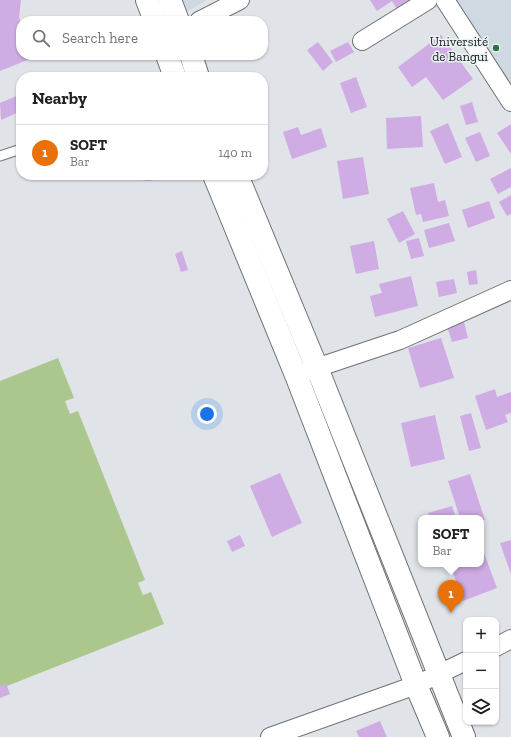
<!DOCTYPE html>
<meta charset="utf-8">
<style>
:root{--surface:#fff;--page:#f2f2f2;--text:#202124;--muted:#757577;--line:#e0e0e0;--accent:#d93025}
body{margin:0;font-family:"Zilla Slab",serif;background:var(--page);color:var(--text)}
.controls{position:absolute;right:12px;bottom:12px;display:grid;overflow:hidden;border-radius:8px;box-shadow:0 1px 3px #0004}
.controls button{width:36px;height:36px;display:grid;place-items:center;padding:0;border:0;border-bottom:1px solid var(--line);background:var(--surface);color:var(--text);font:20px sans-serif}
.you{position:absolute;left:207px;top:414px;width:14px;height:14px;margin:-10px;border:3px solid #fff;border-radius:50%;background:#1a73e8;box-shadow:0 0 0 6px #1a73e833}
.badge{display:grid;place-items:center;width:26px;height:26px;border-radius:50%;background:var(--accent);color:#fff;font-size:13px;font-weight:700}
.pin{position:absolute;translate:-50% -33px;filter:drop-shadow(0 1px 2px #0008)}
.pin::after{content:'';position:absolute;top:21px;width:14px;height:12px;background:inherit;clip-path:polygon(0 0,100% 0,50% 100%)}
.popup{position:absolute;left:418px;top:515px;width:66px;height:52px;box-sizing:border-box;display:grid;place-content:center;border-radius:8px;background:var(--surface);filter:drop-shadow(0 1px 3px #0005);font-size:13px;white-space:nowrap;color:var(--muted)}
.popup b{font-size:15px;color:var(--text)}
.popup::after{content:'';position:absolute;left:50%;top:100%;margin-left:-8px;border:8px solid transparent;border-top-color:var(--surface)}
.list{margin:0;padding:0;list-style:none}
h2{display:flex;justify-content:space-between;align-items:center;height:52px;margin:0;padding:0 16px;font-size:17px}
h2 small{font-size:13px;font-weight:400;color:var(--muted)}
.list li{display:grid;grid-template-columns:26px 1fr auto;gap:12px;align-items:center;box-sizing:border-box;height:56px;padding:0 16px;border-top:1px solid var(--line)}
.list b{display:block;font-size:15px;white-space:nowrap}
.list p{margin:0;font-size:13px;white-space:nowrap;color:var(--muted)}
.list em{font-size:13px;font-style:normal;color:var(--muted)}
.icon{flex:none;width:22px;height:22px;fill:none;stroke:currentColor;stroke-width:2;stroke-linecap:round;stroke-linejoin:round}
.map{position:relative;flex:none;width:511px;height:737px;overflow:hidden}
.search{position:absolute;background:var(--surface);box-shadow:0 1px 3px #0004;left:16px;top:16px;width:252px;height:44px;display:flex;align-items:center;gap:10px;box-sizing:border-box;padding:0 14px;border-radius:16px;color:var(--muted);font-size:15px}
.panel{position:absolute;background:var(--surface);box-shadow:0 1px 3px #0004;left:16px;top:72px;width:252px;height:108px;border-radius:16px}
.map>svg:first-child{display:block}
.built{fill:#ced9e1}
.green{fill:#acc78e}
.building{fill:#cface3}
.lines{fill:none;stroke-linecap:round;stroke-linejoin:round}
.service-casing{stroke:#6e7275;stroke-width:11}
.minor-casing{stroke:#6e7275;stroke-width:20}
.tertiary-casing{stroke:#6e7275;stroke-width:24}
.service{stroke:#fff;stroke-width:9}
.minor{stroke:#fff;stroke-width:18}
.tertiary{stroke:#fff;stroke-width:22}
.poi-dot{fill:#287544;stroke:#edf2f5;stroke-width:1.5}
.labels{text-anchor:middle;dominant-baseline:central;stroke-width:3;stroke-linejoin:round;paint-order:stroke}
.poi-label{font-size:13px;fill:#1b1d1e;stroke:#edf2f5;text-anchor:end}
</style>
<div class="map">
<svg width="511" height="737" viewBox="0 0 511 737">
<rect width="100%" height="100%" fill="#e0e4e8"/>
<g class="built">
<polygon points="173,0 207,0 179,16"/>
<polygon points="450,0 511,0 511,97"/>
</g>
<polygon class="green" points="58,358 74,398 65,401 70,414 78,411 145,580 138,583 143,595 151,592 164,624 7,686 0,698 0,381"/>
<g class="building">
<polygon points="0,0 21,0 19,18 21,22 21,55 34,55 35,57 0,71"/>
<polygon points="370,0 412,0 397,9 392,1 377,11"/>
<polygon points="441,35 473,79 443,100 426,77 412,87 398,67"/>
<polygon points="318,42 333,62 323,71 307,50"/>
<polygon points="348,42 354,52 336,62 330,51"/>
<polygon points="356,77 367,107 351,113 340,83"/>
<polygon points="21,94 21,111 1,120 0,103"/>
<polygon points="472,102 478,122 466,125 460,106"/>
<polygon points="421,116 423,147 387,149 386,118"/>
<polygon points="448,123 462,157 445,164 430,131"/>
<polygon points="511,124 511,154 497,133"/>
<polygon points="298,127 301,135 321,128 327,147 292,159 283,132"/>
<polygon points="480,132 490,156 476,162 465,138"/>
<polygon points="363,157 369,194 343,199 337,161"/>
<polygon points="511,168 511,187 498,194 490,179"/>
<polygon points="136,175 160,175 154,180 148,181 142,180"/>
<polygon points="434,183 438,202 445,200 449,216 423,222 421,214 416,215 410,188"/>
<polygon points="511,195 511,214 507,216 499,202"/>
<polygon points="489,201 495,218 468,228 462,210"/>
<polygon points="403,211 415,234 399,243 387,219"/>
<polygon points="449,223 455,241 429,248 424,230"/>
<polygon points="419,238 424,256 411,259 406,241"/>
<polygon points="374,241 379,269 356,274 350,246"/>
<polygon points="182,251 188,270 181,272 175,254"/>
<polygon points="476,270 478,284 469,285 467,272"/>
<polygon points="411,276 418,306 375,317 370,296 382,293 379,284"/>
<polygon points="454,279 457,293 439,297 436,282"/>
<polygon points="463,318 468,338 452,342 446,323"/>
<polygon points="441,338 454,378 420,388 408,348"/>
<polygon points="495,389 497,397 511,392 511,413 505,415 508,422 486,430 475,396"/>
<polygon points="471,413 481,448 469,451 460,416"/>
<polygon points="435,415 445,459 411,467 401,423"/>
<polygon points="280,473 302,523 272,537 250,486"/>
<polygon points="470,474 485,520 481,521 481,518 460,518 448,481"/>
<polygon points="452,506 456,518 430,518 428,513"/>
<polygon points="240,535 245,546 232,552 227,541"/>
<polygon points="511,540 511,574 500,543"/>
<polygon points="481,545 497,588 463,601 450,564 481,564"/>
<polygon points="8,683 7,686 10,694 0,698 0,686"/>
<polygon points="380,721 387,737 359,737 356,731"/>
</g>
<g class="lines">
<defs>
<polyline id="service" points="0,156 21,149"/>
<g id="minor">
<polyline points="445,0 511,102"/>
<polyline points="199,21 240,0"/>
<polyline points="362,41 428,0"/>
<polyline points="304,372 400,340 511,290"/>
<polyline points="496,647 511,639"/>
<polyline points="270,737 416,685 466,661"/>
</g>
<g id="tertiary">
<polyline points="147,0 155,21"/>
<polyline points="170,0 178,21"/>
<polyline points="167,55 175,77"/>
<polyline points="191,55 198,77"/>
<polyline points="214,175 296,375 416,685 438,737"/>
<polyline points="237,175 317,368 464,737"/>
</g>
</defs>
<use href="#service" class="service-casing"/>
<use href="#minor" class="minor-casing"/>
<use href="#tertiary" class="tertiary-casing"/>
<use href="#service" class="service"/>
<use href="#minor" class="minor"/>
<use href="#tertiary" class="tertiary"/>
</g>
<circle class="poi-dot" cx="496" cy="48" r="4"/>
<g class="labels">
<g class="poi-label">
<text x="488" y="41">Université<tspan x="488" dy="15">de Bangui</tspan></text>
</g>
</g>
</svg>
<div class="controls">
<button>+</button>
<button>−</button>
<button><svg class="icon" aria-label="layers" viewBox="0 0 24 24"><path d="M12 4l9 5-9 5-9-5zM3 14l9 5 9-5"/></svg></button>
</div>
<div class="you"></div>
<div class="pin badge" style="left:451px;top:613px;background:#e8710a">1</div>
<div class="popup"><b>SOFT</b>Bar</div>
<div class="search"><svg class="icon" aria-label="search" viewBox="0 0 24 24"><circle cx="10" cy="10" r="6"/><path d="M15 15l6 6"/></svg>Search here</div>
<section class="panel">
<h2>Nearby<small></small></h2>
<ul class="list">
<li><span class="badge" style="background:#e8710a">1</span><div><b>SOFT</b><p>Bar</p></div><em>140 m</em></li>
</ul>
</section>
</div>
